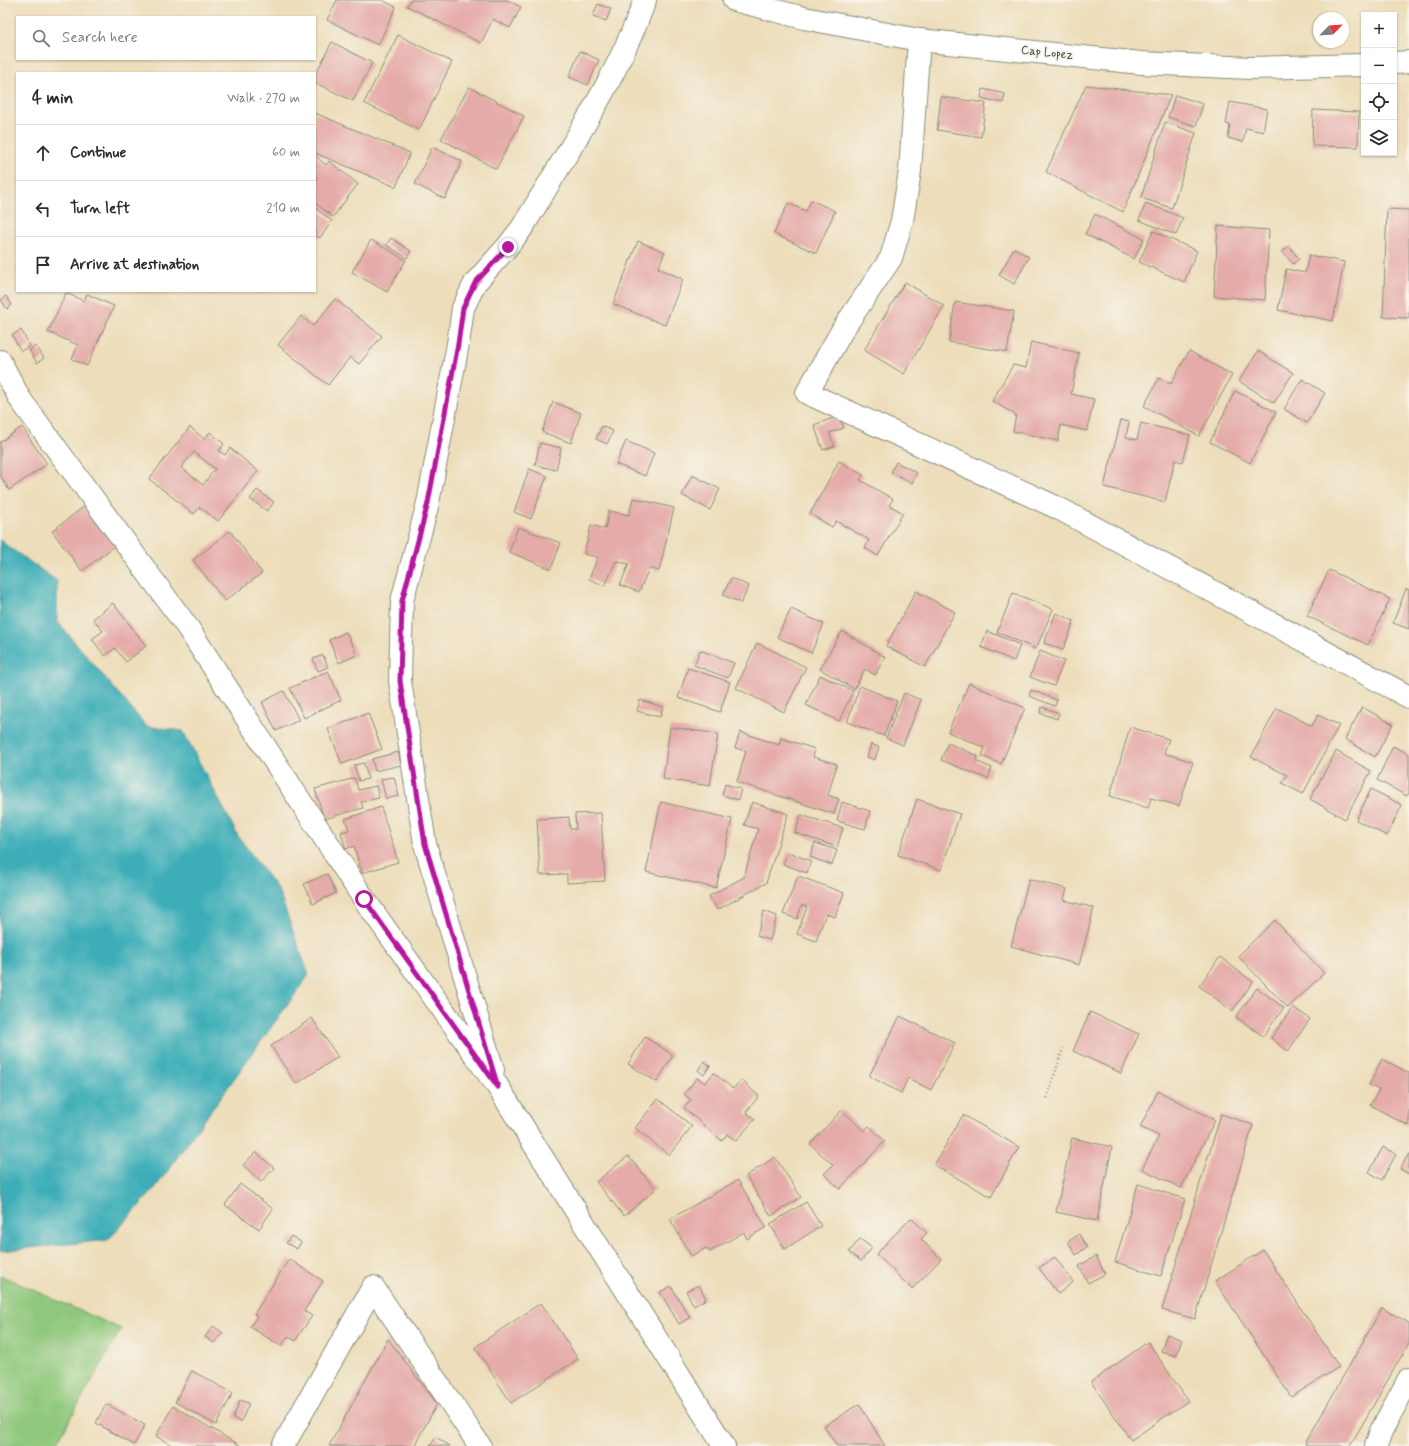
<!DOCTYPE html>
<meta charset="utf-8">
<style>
:root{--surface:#fff;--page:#f7f7f7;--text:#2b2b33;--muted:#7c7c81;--line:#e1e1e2}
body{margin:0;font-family:Mynerve,sans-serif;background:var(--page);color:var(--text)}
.controls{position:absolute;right:12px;top:12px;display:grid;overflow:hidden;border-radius:0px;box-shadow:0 1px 3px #0004}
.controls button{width:36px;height:36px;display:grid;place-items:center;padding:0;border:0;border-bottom:1px solid var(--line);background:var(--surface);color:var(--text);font:20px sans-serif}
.compass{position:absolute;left:1313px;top:12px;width:36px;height:36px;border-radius:50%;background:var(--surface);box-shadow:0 1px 3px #0004;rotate:65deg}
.stop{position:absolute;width:12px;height:12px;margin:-9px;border:3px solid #b5179e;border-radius:50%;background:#fff}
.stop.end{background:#b5179e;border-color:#fff;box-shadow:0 1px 4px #0008}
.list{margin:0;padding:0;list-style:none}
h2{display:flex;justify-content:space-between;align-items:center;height:52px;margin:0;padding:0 16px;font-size:17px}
h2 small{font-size:13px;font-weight:400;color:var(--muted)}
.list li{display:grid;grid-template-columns:26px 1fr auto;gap:12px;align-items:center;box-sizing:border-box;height:56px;padding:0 16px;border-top:1px solid var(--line)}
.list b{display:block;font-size:15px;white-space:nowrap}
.list em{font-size:13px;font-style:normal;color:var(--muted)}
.icon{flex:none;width:22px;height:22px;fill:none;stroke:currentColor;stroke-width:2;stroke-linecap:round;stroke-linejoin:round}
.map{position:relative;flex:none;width:1409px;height:1446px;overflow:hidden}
.search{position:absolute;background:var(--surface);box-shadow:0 1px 3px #0004;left:16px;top:16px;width:300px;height:44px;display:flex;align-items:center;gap:10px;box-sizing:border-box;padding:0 14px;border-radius:0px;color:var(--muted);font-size:15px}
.panel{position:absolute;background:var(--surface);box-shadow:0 1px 3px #0004;left:16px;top:72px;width:300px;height:220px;border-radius:0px}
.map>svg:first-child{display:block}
.green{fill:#8fc87c;stroke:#578258}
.water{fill:#3daeb8;stroke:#2e7676}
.building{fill:#e5aba9;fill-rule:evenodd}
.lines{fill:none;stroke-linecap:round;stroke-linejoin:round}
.minor-casing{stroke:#868d77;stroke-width:24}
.tertiary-casing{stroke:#868d77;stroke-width:24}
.path{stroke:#868d77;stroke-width:2.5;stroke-dasharray:1 3;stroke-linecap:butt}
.minor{stroke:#fff;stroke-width:22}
.tertiary{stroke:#fff;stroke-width:22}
.route{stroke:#b5179e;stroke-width:5}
.labels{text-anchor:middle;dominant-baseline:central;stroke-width:3.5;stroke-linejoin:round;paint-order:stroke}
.street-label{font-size:12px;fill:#1f3d34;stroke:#f7f3e8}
</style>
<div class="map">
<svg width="1409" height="1446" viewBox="0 0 1409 1446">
<rect width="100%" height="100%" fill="#f7f3e8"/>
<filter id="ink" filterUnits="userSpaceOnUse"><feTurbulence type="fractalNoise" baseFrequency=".025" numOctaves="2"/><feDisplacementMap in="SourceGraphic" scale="8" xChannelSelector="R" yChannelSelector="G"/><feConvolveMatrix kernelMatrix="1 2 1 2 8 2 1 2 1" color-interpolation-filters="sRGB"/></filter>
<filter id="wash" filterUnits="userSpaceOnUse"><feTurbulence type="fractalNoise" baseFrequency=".012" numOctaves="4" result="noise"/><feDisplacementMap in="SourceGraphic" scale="16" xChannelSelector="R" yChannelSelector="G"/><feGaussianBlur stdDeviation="0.9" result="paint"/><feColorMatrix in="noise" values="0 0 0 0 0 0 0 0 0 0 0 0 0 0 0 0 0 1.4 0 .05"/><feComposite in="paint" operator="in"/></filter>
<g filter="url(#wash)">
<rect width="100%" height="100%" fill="#edddba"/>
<polygon class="green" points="0,1275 121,1329 55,1446 0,1446"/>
<polygon class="water" points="0,539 6,545 57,581 57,621 146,726 183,731 238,836 278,890 309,975 153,1191 108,1240 0,1251"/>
<g id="blocks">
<g class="building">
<polygon points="337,0 382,0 396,7 378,45 327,20"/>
<polygon points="411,0 507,0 521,7 510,28 493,19 481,43 407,6"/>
<polygon points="598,4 611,9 606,21 593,16"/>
<polygon points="398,35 452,62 419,130 364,103"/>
<polygon points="332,42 372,63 353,101 315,83 315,75"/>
<polygon points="580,51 599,60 588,85 569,77"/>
<polygon points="1086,85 1171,95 1123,212 1046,172"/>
<polygon points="469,87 524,116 496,169 441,139"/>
<polygon points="983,89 1005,94 1003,103 981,98"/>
<polygon points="1175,95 1203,104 1196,126 1168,117"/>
<polygon points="941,97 986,103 981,137 937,130"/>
<polygon points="1230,102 1267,109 1263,132 1246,128 1243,142 1228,138 1230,125 1226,124"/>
<polygon points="1313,110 1359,112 1358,147 1312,146"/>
<polygon points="315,113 410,153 396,187 315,153"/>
<polygon points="1165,122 1196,133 1172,208 1141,198"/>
<polygon points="432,147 462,161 445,199 415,184"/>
<polygon points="315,156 326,165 329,161 358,184 333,217 315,203 315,180 317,178 315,177"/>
<polygon points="811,200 835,211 816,253 774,234 788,203 806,211"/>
<polygon points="1146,203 1183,218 1176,235 1139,220"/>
<polygon points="315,208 332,221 320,238 315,235"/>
<polygon points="1387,209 1409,210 1409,318 1383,317"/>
<polygon points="1095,214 1144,239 1134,259 1085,234"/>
<polygon points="1218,226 1269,230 1265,300 1214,296"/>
<polygon points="1153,231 1197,251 1184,282 1139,262"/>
<polygon points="391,238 411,251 407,258 386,245"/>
<polygon points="371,240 406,260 387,292 352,272"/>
<polygon points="638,241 665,252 658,268 683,279 665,325 613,304"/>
<polygon points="1289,246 1299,259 1293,264 1282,251"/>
<polygon points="1014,248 1029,257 1014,284 999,275"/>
<polygon points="1309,255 1344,262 1333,321 1278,310 1286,269 1305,273"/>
<polygon points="905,282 944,306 904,374 864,350"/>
<polygon points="66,293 84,301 87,294 114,306 87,366 72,359 78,345 48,332"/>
<polygon points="6,296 12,305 7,309 1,300"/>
<polygon points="335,299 382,336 359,364 350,357 328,385 278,345 301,316 313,326"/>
<polygon points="955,302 1014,311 1007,352 949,342"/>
<polygon points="21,330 30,346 21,351 12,335"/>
<polygon points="1031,342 1079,353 1071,394 1094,399 1087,431 1061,425 1058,441 1013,431 1016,415 992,401 1013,365 1026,368"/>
<polygon points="36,346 44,358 37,363 29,350"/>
<polygon points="1189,351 1232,375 1199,436 1144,406 1159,378 1171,384"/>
<polygon points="1258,351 1293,373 1274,403 1239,381"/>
<polygon points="1302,379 1325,393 1307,423 1284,409"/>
<polygon points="1235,391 1276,412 1250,463 1210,442"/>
<polygon points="553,402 581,413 571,443 542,432"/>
<polygon points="839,416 844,428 829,433 835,446 823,450 814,425"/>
<polygon points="1121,420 1129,422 1126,437 1137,440 1141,423 1190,435 1183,462 1175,460 1165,502 1104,487"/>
<polygon points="602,426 613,431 607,444 596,439"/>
<polygon points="22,427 47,464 9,490 0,475 0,442"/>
<path d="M190 427 204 439 210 432 224 444 219 451 225 455 230 448 258 471 218 521 200 507 194 514 149 479ZM194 452 215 469 203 485 181 467Z"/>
<polygon points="626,441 654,453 645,476 616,464"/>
<polygon points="540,443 561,448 556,470 535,465"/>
<polygon points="839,461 863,475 860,480 893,499 889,505 903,513 878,556 865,548 869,540 836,521 832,527 810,514"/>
<polygon points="896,462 917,473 912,483 891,472"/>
<polygon points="529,469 547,476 531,519 514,512"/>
<polygon points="692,475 720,489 710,510 682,495"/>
<polygon points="257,490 274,502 267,511 250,499"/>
<polygon points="633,498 674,508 659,571 649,568 639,592 620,585 629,564 616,561 605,586 589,579 598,557 584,554 591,525 605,529 609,511 629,515"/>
<polygon points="86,505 116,545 82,571 52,531"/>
<polygon points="518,527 561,543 551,569 509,552"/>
<polygon points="230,531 262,573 225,601 193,560"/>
<polygon points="1329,570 1390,599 1368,645 1307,616"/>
<polygon points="731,578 749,586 741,603 723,595"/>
<polygon points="1406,589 1409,590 1409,629 1393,623"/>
<polygon points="916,591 955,612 925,667 886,646"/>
<polygon points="1013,593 1053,609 1036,649 997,632"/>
<polygon points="113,603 146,646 126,662 115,648 105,656 92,639 103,631 93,619"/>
<polygon points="791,609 824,624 811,653 777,637"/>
<polygon points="1056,613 1074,621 1063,650 1044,643"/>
<polygon points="842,631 885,657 875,675 865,669 854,689 820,669"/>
<polygon points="987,631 1020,645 1014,661 981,647"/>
<polygon points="346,632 357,655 339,663 329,640"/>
<polygon points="757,643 806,667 784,712 736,688"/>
<polygon points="700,650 734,663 728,678 694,665"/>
<polygon points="1040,651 1064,661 1054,686 1030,677"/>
<polygon points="323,655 328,667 318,671 313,659"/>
<polygon points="688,668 730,682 720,712 678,698"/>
<polygon points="328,671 341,700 304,718 290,688"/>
<polygon points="820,675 853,691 839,721 806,705"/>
<polygon points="969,683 1025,708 1001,764 982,756 985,748 948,732"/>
<polygon points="860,686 897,701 884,736 847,722"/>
<polygon points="1031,690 1057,700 1055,706 1029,696"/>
<polygon points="284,691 299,720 276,731 262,702"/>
<polygon points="904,693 921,700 903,745 886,738"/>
<polygon points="640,700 663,707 660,717 637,711"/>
<polygon points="1042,707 1059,713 1057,719 1040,713"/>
<polygon points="1362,707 1393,724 1375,757 1345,739"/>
<polygon points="1277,708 1312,726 1318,715 1339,725 1303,794 1282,783 1287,775 1251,757"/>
<polygon points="368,713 382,749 342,764 328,729"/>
<polygon points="670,727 718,734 710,786 663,779"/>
<polygon points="1130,727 1169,739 1164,753 1193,762 1179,806 1151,798 1148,808 1110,796"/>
<polygon points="740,732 779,745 781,738 815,749 813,757 837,764 828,795 839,799 834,814 737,782 746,751 735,748"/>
<polygon points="948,743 978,756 976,761 992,768 988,779 941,760"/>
<polygon points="871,744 879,747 875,760 867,757"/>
<polygon points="1393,746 1409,754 1409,793 1407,796 1377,780"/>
<polygon points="1336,751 1371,771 1345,819 1310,799"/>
<polygon points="398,752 401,765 375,771 372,759"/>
<polygon points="364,763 368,779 359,781 354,765"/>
<polygon points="394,777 399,796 386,799 381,779"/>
<polygon points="355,778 358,790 376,786 379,798 361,802 363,808 324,819 315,789"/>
<polygon points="725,784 741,789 738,800 722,795"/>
<polygon points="1371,789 1402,805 1387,836 1356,820"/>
<polygon points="917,799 960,814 941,870 898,855"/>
<polygon points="661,802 732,819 716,888 646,872"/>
<polygon points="752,802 788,814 766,883 717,910 709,896 744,877 758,829 744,825"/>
<polygon points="842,802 870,811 865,829 837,821"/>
<polygon points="381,807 398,862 362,873 354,846 346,849 341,832 349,830 345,819"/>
<polygon points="601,813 605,881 567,883 567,874 540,875 537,819 569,817 570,829 576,829 575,814"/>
<polygon points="801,815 843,828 837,847 795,833"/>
<polygon points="815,843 837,850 832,865 810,857"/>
<polygon points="788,852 811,861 807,873 783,864"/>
<polygon points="327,874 336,893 313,904 304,884"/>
<polygon points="798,876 844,893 835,917 826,914 816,941 797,934 807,907 802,905 797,919 783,914"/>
<polygon points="1029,879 1067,889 1064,900 1094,908 1079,965 1011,946"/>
<polygon points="764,911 777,916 770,940 757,936"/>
<polygon points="1275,920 1324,973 1288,1008 1238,956"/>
<polygon points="1220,957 1253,982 1232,1011 1199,986"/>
<polygon points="1257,988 1284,1008 1263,1036 1236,1017"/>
<polygon points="1293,1007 1310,1019 1288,1051 1271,1038"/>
<polygon points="1090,1012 1139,1034 1121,1073 1073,1051"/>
<polygon points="900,1016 955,1043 931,1090 908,1078 901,1093 869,1076"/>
<polygon points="312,1018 338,1057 296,1084 271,1046"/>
<polygon points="645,1037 673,1055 657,1082 628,1064"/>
<polygon points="1382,1059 1409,1073 1409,1126 1370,1105 1379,1090 1369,1085"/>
<polygon points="704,1061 710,1066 704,1075 698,1070"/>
<polygon points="714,1073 733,1089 741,1080 759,1096 746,1112 755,1119 736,1141 727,1134 722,1141 684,1108 691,1100 684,1094 697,1078 705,1083"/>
<polygon points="1158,1091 1215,1120 1181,1188 1142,1169 1159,1136 1140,1127"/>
<polygon points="658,1099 692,1126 669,1155 635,1128"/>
<polygon points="842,1110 864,1131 869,1126 885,1141 840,1189 824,1174 833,1165 810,1144"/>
<polygon points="1221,1114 1253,1125 1195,1319 1162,1310"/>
<polygon points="963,1115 1019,1147 991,1197 934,1165"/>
<polygon points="1072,1138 1112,1147 1097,1221 1056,1212"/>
<polygon points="1383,1147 1396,1154 1382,1180 1369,1172"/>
<polygon points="256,1152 274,1168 261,1182 243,1165"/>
<polygon points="1409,1153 1409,1174 1400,1169"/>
<polygon points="628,1156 656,1189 624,1216 596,1182"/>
<polygon points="775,1157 801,1197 771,1216 746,1176"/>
<polygon points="738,1180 766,1227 747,1239 744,1232 709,1252 706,1248 691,1256 670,1219"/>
<polygon points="240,1184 273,1209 259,1229 225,1205"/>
<polygon points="1138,1184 1185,1199 1161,1276 1115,1262"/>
<polygon points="806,1202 821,1226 785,1249 770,1224"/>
<polygon points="911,1218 927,1233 921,1239 941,1259 912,1289 876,1254"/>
<polygon points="1079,1234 1087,1247 1076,1255 1068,1242"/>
<polygon points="291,1236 301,1242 297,1249 286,1243"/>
<polygon points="860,1239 872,1248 861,1261 849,1252"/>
<polygon points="1263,1250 1339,1367 1291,1397 1215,1281"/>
<polygon points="1096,1256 1105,1274 1088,1283 1079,1266"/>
<polygon points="1055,1257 1073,1282 1058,1294 1039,1268"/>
<polygon points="289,1259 323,1281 304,1311 312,1316 295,1341 288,1336 281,1346 250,1327 257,1316 254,1314"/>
<polygon points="699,1285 706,1299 694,1306 686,1291"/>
<polygon points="671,1286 690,1318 679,1324 660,1292"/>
<polygon points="541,1303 578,1359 511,1403 475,1347"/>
<polygon points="1382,1308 1409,1323 1409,1343 1350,1446 1308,1446 1305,1444"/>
<polygon points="213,1326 223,1333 214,1343 205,1337"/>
<polygon points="1167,1334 1182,1340 1176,1356 1161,1351"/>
<polygon points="388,1339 437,1404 414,1446 329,1446"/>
<polygon points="1148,1342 1188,1401 1131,1440 1091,1382"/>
<polygon points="192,1371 233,1393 216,1425 175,1402"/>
<polygon points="240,1400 249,1403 241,1422 233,1418"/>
<polygon points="106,1404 145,1425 134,1445 96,1423"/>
<polygon points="859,1404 885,1446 837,1446 824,1426"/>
<polygon points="173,1406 241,1446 173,1446 156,1436"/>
<polygon points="436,1437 450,1446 430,1446"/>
</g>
</g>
</g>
<g filter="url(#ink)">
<use href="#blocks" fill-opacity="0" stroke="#868d77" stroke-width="1"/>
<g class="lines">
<defs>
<g id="minor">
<polyline points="919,40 910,171 902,221 891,258 843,329 807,393 1058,508 1409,697"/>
<polyline points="0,361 20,399 188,628 364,899 498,1087 724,1446"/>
<path d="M493 1070 425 844 400 681 402 601 428 503 458 344 463 308 475 283 507 247 522 228C566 154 616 81 645 0"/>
<polyline points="283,1446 373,1287 480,1446"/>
<polyline points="1376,1446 1381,1431 1409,1379"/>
</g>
<g id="tertiary">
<polyline points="734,0 804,18 919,40 1141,63 1251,68 1364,65"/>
<polyline points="1394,63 1409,62"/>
</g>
</defs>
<use href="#minor" class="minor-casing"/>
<use href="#tertiary" class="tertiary-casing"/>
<polyline class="path" points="1047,1098 1063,1048"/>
<use href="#minor" class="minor"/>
<use href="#tertiary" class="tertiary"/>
</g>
</g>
<g class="lines" filter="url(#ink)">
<polyline class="route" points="364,899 498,1087 425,844 400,681 402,601 428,503 458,344 463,308 475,283 508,247"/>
</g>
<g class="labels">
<g class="street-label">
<text transform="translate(1047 53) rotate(6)">Cap Lopez</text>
</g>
</g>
</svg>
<div class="controls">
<button>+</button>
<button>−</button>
<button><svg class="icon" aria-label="locate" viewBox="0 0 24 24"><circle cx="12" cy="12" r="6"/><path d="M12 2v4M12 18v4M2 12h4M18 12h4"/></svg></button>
<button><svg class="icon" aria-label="layers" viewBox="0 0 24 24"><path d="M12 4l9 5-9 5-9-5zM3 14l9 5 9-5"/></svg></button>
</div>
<svg class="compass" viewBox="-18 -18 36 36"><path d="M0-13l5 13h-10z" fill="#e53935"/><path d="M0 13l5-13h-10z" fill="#7c7c81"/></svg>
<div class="stop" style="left:364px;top:899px"></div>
<div class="stop end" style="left:508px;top:247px"></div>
<div class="search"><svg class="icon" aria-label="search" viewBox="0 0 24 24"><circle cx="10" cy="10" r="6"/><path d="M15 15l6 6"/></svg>Search here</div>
<section class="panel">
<h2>4 min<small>Walk · 270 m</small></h2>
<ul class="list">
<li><svg class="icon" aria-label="ahead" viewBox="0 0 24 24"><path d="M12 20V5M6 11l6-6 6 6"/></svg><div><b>Continue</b></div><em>60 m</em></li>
<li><svg class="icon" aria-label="left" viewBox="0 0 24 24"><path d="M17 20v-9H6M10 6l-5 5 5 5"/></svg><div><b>Turn left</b></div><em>210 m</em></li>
<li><svg class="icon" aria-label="arrive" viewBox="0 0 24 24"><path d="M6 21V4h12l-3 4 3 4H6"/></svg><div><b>Arrive at destination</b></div></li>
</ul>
</section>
</div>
